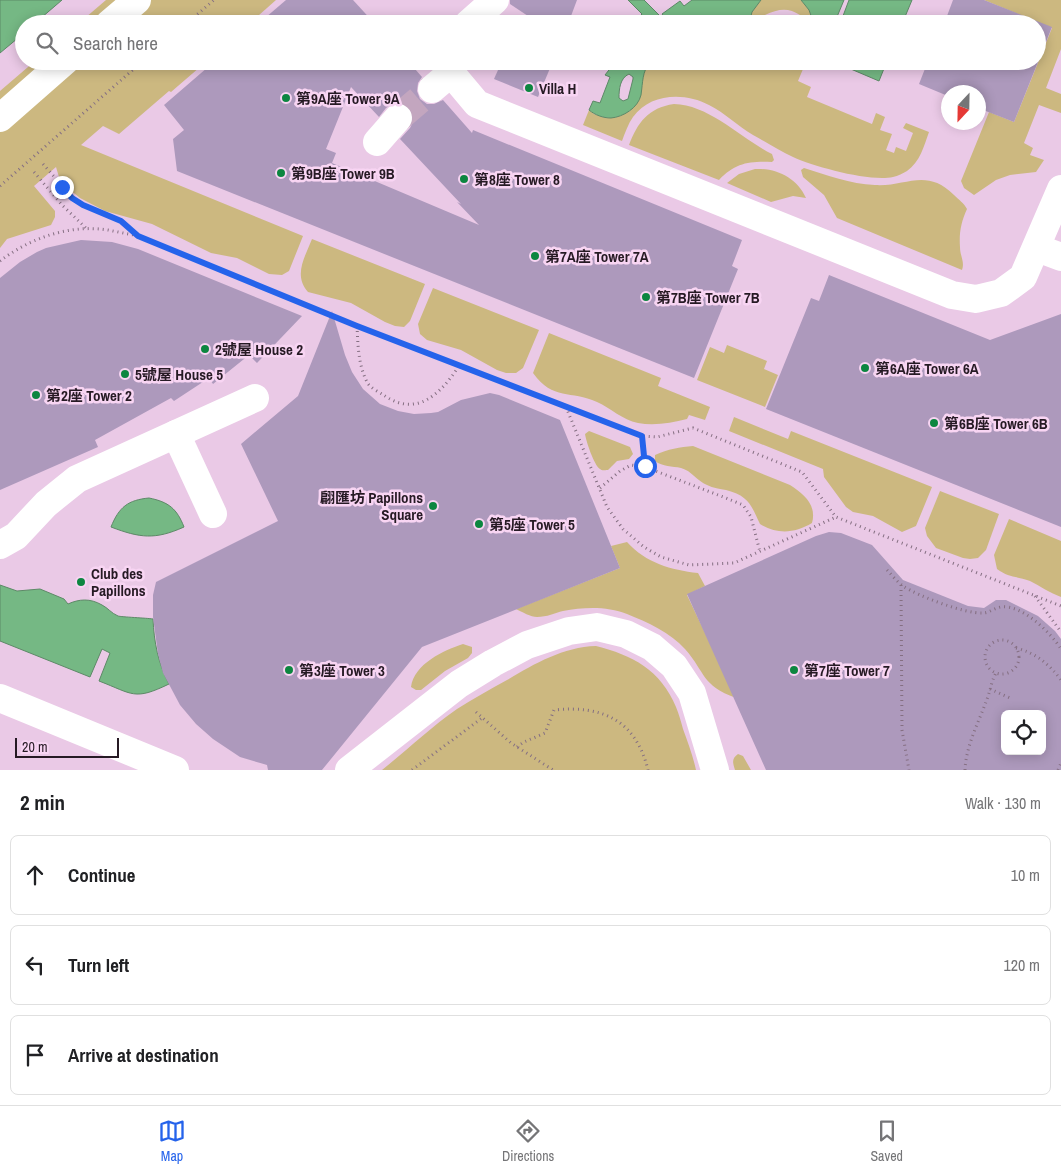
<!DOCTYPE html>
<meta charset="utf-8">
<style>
:root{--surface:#fff;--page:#f6f6f6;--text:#202124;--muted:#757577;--line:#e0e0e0;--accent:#2563eb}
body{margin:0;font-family:"Archivo Narrow","Noto Sans TC",sans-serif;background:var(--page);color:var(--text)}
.controls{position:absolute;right:15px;bottom:15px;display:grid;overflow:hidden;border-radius:8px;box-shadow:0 2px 12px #0003}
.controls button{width:45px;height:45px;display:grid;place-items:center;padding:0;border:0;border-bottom:1px solid var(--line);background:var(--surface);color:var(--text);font:25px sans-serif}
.compass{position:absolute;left:941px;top:85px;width:45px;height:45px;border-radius:50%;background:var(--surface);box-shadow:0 2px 12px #0003;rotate:202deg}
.scale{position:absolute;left:15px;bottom:12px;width:104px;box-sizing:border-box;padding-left:5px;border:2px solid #261a24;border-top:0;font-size:14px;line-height:18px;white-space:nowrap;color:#261a24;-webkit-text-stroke:4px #f8d5f3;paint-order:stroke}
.stop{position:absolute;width:15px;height:15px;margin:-11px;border:4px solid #2563eb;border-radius:50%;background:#fff}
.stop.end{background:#2563eb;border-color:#fff;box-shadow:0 1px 5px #0008}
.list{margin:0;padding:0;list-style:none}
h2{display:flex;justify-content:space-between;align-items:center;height:65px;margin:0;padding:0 20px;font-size:21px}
h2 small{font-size:16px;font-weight:400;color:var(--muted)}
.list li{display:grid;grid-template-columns:32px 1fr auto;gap:15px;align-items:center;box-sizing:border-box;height:80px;margin:0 10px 10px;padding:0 10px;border:1px solid var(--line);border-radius:8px}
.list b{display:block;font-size:19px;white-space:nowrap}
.list em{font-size:16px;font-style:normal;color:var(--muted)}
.icon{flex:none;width:28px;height:28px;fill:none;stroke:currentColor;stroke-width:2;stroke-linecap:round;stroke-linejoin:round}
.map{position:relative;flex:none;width:1061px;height:770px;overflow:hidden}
.search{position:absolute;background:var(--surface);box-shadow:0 2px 12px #0003;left:15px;right:15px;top:15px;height:55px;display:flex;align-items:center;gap:12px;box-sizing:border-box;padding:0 18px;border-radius:28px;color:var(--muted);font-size:19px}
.sheet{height:335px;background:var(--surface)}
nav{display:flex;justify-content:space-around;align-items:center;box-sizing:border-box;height:70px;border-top:1px solid var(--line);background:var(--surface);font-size:14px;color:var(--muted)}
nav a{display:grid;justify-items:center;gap:2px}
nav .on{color:var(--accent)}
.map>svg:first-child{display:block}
.green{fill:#ccb880}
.water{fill:#75b884;stroke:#5d8967;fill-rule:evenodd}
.building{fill:#ad99bc;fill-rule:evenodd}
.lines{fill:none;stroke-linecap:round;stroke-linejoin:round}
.minor-tunnel{stroke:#c3a6bf;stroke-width:28;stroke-dasharray:28 14;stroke-linecap:butt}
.path{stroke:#856f82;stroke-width:3;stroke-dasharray:1 4;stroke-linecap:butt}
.minor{stroke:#fff;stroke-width:28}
.route{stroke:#2563eb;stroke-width:6}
.poi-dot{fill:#0c8640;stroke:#f8d5f3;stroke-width:2}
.labels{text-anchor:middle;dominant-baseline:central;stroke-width:5;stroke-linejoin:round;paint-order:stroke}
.poi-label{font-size:15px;font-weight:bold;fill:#261a24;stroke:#f8d5f3;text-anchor:start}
</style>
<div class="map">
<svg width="1061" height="770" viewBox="0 0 1061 770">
<rect width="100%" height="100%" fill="#eac9e6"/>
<g class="green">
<polygon points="106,0 276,0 249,24 78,24"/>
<path d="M761 0H801L809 10 814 24H805L800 15C788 7 778 9 765 15L767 20 755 24H749L752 12Z"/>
<polygon points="984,0 1061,0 1061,49 1046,88 1061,94 1061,113 1039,105 1024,143 1033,148 1030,155 1044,160 1036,172 1010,175 996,180 974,195 964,188 961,181 989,112 1014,122 1052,28"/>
<polygon points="35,61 207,61 171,92 169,91 119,134 103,126 81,145 303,236 289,271 282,275 269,274 237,258 211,253 152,224 105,211 80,198 69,189 59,177 56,167 34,186 55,211 55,217 51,225 7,239 0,248 0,91"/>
<path d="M650 61H794L803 69 798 81 811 87 807 97 872 124 876 113 885 117 880 130 892 134 886 150 894 153 896 147 906 151 913 133 903 128 906 123 929 132C924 146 920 162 907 171 903 173 898 176 893 177 870 182 815 167 793 157 780 151 766 142 753 135 738 126 725 113 709 105 685 92 650 93 633 117 628 124 625 133 622 141L583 125 589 110 594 114 606 118 617 117 630 111 639 98 643 73Z"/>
<path d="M674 104C710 105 740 138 772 154L774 160 772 162C749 161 735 163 719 180L629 145C638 122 648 108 674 104Z"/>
<path d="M804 168C827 175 850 184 875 185 906 187 926 167 954 195 959 200 964 203 967 209 961 222 959 233 960 247 960 256 965 262 962 270L837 218 824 195 803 177 801 170Z"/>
<path d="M755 169C777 168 797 178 806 198L793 196 771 202 727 183 739 174Z"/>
<path d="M312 239 425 284 410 321 404 327 395 326 385 322 351 303 308 292C293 275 305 257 312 239Z"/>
<polygon points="433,288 539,330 523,368 516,373 506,373 497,370 461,350 427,340 420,334 418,324"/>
<path d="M549 333 661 378 658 386 710 407 705 420 689 415 687 419C671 423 654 426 638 423 622 420 611 408 597 402 571 390 553 401 533 373Z"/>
<polygon points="727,345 767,361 764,369 778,375 765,407 697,380 710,347 724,353"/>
<polygon points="734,417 788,439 791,431 932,487 916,526 902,532 873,516 853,512 846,507 824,477 823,469 729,431"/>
<path d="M589 431 630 447 633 454 629 459 617 461 608 470C604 470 602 471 600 469 594 465 586 441 585 434Z"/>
<path d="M693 446 790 485C804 494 817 505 812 523 795 533 778 535 760 524 751 505 749 496 726 490 720 489 713 488 707 485 697 481 692 471 681 468 672 466 663 467 655 461V455C668 449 680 447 693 446Z"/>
<polygon points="940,491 999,514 986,550 978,558 970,559 963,558 936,548 927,536 925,528"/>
<path d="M1009 519 1061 541V597C1050 593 1040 586 1030 581 1017 576 1009 578 997 569L994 555Z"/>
<path d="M627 542C646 563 671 570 698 573L705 586 687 595 736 698C701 685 706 673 685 649 671 633 647 622 627 614 607 606 584 607 563 611 555 613 547 617 537 617 531 617 522 612 516 609L620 568 611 546Z"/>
<path d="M463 644 472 647V653L468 658 445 671 421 690H416L411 687C414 664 444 650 463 644Z"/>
<path d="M596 646C632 655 661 670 676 707 679 714 681 722 683 729 688 743 693 756 696 770H382C407 750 431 727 457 709 473 699 490 689 507 680 534 664 563 647 596 646Z"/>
<path d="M738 754 743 756 751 770H735C733 763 731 759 738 754Z"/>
</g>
<g class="water">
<polygon points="0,0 62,0 34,24 24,24 24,33 0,53"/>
<polygon points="628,0 644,0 661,17 653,24 644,24 638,18 642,14"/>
<polygon points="692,0 761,0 752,12 749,24 729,24 731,20 726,17 709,24 658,24 665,18 662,14 680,1 684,6"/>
<polygon points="801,0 844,0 834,24 814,24 809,10"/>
<polygon points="849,0 912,0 902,24 840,24"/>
<path d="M616 61 622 63 623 61H650C642 73 643 81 641 95 638 108 623 117 611 118 603 118 595 115 589 110L593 101 600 103 610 77 605 75ZM629 74 633 77V79L628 99 623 101 619 98C619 89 620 78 629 74Z"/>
<polygon points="832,61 887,61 879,81"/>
<path d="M149 498C169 502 177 509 184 527 155 540 140 538 111 527 119 507 128 500 149 498Z"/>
<path d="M0 585 17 591 40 589 64 599 68 604C79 599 90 598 102 605 108 608 111 613 118 616 121 617 147 618 153 619 154 642 158 663 169 684 134 701 133 694 99 681L110 653 102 649 90 677 0 641Z"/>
</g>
<g class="building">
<polygon points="286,0 353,0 375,24 258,24"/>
<polygon points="510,0 577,0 568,24 528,24 531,18 510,4"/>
<polygon points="953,0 984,0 1052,27 1014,122 978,108 978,92 948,92 948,96 919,84 928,61 1037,61 1037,24 944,24"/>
<path d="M215 61H408L422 77 418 83 417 91 420 99 427 104H434L443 100 472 133 473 130 742 240 732 266 738 269 694 378 177 171 173 139 184 130 164 105ZM351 87 379 117 386 108 393 103H402L409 107 413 113V122L410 128 400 139 461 204 457 202 479 225 332 163 336 153 326 149Z"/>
<polygon points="502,61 553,61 538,97 494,79"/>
<polygon points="81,240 112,242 138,249 302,316 257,363 249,355 213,384 209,378 174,401 171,398 95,440 98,447 0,490 0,278 20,262 37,252 46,248"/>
<polygon points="829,275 990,340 1061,314 1061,527 766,409 811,298 819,301"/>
<polygon points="332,311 345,355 352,372 363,389 380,404 398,411 414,414 431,413 438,412 461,400 490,393 499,395 560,420 620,568 422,647 322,770 268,770 267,765 240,757 213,739 196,724 180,705 163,673 158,654 153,617 153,595 156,582 278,521 241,444 298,396"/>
<path d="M829 532 841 533 872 545 903 580 968 606 984 608 996 600H1006L1038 616 1055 631 1061 639V770H766L687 594 816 536ZM1005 714H1042V751H1005Z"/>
</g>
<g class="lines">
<polyline class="minor-tunnel" points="398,118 432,89"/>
<g class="path">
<polyline points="186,24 214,0"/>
<polyline points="43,164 73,198 83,205 121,221 138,236"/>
<polyline points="34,172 62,205 87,229"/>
<polyline points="0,186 143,61"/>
<path d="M0 261C30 238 70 224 108 230 118 232 128 234 139 236L357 326 642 436 657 437 693 428 802 472 836 517 1061 606"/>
<path d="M357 326C358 345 358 364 367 382 370 388 379 392 385 396 418 418 442 392 459 366"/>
<polyline points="566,407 607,507 623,529 644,547 661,557 689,565 734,563 836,517"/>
<polyline points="642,436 645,467"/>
<polyline points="600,488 620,471 631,465 645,467 726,498 743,505 751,517 760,552"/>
<path d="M887 570C892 575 897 582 903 586 918 596 965 614 983 613 989 613 994 608 1001 607 1022 604 1051 633 1061 649"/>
<polyline points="901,585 902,730 909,770"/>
<polyline points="1035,596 1061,632"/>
<circle cx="1002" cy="657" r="17"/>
<path d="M1016 648C1036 653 1049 664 1061 680"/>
<polyline points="990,689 1010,698"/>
<polyline points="476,712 511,743 553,770"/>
<path d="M517 747 524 742 545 733 554 710C602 705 636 720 648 770"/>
<polyline points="412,770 482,718"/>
<path d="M965 770C966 745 979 722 987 699 991 689 991 682 996 673"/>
<polyline points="1058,770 1061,763"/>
</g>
<g class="minor">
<polyline points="109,24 137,0"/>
<polyline points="468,24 495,0"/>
<polyline points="451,61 451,73 477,104 952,295 976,299 1001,293 1023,277 1061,189"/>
<polyline points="432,89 451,73"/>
<polyline points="0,118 65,61"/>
<polyline points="377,142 398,118"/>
<polyline points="1037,248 1061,257"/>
<polyline points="176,434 213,514"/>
<polyline points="0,545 16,536 46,504 77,479 255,398"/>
<polyline points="0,698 175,770"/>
<polyline points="349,770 459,684 493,663 527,645 569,631 597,627 626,634 652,647 674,666 692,693 715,770"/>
</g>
</g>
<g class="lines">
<polyline class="route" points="62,187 72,198 83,205 121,221 138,236 357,326 642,436 645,466"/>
</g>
<g class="poi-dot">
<circle cx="529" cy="88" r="5"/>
<circle cx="286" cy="98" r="5"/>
<circle cx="281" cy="173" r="5"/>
<circle cx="464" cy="179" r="5"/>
<circle cx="535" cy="256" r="5"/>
<circle cx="646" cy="297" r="5"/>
<circle cx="205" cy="349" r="5"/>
<circle cx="865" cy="368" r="5"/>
<circle cx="125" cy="374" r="5"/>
<circle cx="36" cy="395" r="5"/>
<circle cx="934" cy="423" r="5"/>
<circle cx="433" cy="506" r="5"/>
<circle cx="479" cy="524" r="5"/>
<circle cx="81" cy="582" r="5"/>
<circle cx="289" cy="670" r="5"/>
<circle cx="794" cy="670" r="5"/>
</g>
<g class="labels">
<g class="poi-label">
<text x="539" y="88">Villa H</text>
<text x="296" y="98">第9A座 Tower 9A</text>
<text x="291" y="173">第9B座 Tower 9B</text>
<text x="474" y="179">第8座 Tower 8</text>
<text x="545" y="256">第7A座 Tower 7A</text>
<text x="656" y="297">第7B座 Tower 7B</text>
<text x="215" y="349">2號屋 House 2</text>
<text x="875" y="368">第6A座 Tower 6A</text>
<text x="135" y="374">5號屋 House 5</text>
<text x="46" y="395">第2座 Tower 2</text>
<text x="944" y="423">第6B座 Tower 6B</text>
<text x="423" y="497" text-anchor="end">翩匯坊 Papillons<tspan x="423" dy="17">Square</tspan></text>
<text x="489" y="524">第5座 Tower 5</text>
<text x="91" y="573">Club des<tspan x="91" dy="17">Papillons</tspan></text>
<text x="299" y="670">第3座 Tower 3</text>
<text x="804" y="670">第7座 Tower 7</text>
</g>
</g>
</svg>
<div class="controls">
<button><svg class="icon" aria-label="locate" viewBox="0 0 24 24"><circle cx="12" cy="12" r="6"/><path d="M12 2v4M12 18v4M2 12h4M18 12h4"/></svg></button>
</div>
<svg class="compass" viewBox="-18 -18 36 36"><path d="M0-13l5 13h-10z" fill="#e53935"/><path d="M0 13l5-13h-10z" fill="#757577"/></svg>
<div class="scale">20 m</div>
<div class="stop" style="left:645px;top:466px"></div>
<div class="stop end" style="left:62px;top:187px"></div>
<div class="search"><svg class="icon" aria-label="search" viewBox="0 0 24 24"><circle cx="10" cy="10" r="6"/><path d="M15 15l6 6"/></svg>Search here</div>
</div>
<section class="sheet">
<h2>2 min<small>Walk · 130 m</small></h2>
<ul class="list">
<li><svg class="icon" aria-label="ahead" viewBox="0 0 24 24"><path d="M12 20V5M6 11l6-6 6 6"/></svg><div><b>Continue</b></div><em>10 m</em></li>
<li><svg class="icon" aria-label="left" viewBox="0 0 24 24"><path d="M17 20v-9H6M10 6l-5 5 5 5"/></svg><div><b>Turn left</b></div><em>120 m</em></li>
<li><svg class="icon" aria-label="arrive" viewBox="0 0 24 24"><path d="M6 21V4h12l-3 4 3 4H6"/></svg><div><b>Arrive at destination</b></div></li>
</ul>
</section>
<nav>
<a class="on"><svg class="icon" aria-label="map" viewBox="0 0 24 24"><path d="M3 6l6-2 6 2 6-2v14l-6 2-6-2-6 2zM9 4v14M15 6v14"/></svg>Map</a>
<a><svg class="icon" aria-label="directions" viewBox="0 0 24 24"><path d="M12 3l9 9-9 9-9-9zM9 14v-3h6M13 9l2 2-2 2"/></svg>Directions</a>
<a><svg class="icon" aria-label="saved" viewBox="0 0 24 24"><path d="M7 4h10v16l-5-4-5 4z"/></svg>Saved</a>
</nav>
